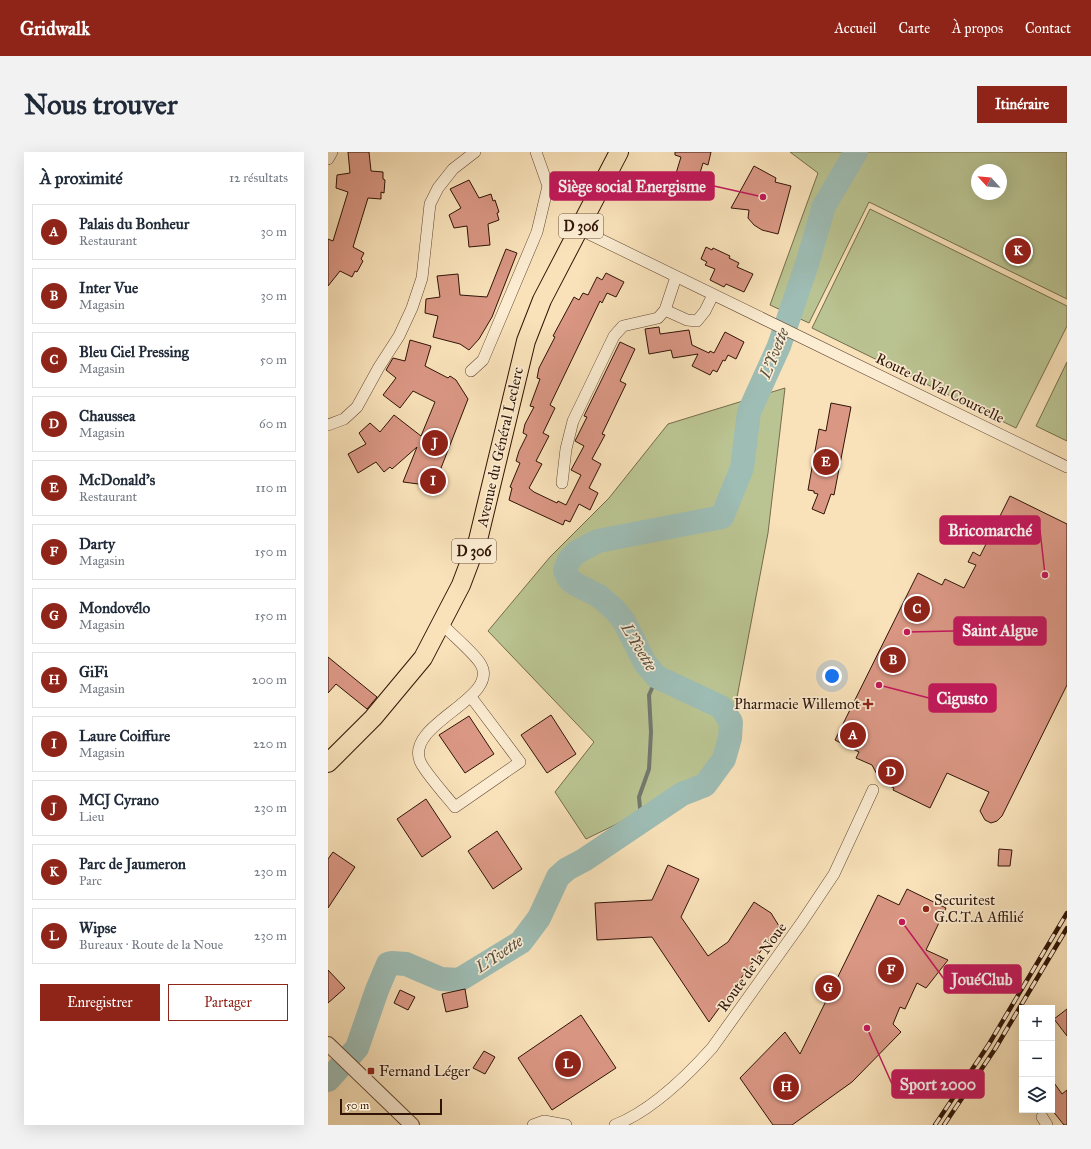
<!DOCTYPE html>
<html lang="fr">
<meta charset="utf-8">
<style>
:root{--surface:#fff;--page:#f2f2f3;--text:#1f2937;--muted:#747a83;--line:#e0e1e3;--accent:#8f2418}
body{margin:0;font-family:"IM FELL Great Primer",serif;background:var(--page);color:var(--text)}
.controls{position:absolute;right:12px;bottom:12px;display:grid;overflow:hidden;border-radius:0px;box-shadow:0 4px 16px #0002}
.controls button{width:36px;height:36px;display:grid;place-items:center;padding:0;border:0;border-bottom:1px solid var(--line);background:var(--surface);color:var(--text);font:20px sans-serif}
.compass{position:absolute;left:643px;top:12px;width:36px;height:36px;border-radius:50%;background:var(--surface);box-shadow:0 4px 16px #0002;rotate:296deg}
.scale{position:absolute;left:12px;bottom:10px;width:102px;box-sizing:border-box;padding-left:4px;border:2px solid #301406;border-top:0;font-size:11px;line-height:14px;white-space:nowrap;color:#301406;-webkit-text-stroke:3px #fbecd2;paint-order:stroke}
.you{position:absolute;left:504px;top:524px;width:14px;height:14px;margin:-10px;border:3px solid #fff;border-radius:50%;background:#1a73e8;box-shadow:0 0 0 6px #1a73e833}
.badge{display:grid;place-items:center;width:26px;height:26px;border-radius:50%;background:var(--accent);color:#fff;font-size:13px;font-weight:700}
.pin{position:absolute;translate:-50% -50%;border:2px solid #fff;box-shadow:0 1px 4px #0006}
.list{margin:0;padding:0;list-style:none}
h2{display:flex;justify-content:space-between;align-items:center;height:52px;margin:0;padding:0 16px;font-size:17px}
h2 small{font-size:13px;font-weight:400;color:var(--muted)}
.list li{display:grid;grid-template-columns:26px 1fr auto;gap:12px;align-items:center;box-sizing:border-box;height:56px;margin:0 8px 8px;padding:0 8px;border:1px solid var(--line);border-radius:0px}
.list b{display:block;font-size:15px;white-space:nowrap}
.list p{margin:0;font-size:13px;white-space:nowrap;color:var(--muted)}
.list em{font-size:13px;font-style:normal;color:var(--muted)}
.actions{display:flex;gap:8px;padding:12px 16px}
.actions a{flex:1;padding:9px 0;border:1px solid var(--accent);border-radius:0px;text-align:center;font-size:14px;color:var(--accent)}
.actions .main{background:var(--accent);color:#fff}
.icon{flex:none;width:22px;height:22px;fill:none;stroke:currentColor;stroke-width:2;stroke-linecap:round;stroke-linejoin:round}
.map{position:relative;flex:none;width:739px;height:973px;overflow:hidden;border-radius:0px}
header{display:flex;align-items:center;gap:24px;box-sizing:border-box;height:56px;padding:0 20px;background:var(--accent);color:#fff}
header strong{font-size:19px}
nav{display:flex;gap:22px;margin-inline-start:auto;font-size:14px}
.intro{display:flex;align-items:center;justify-content:space-between;box-sizing:border-box;height:96px;padding:0 24px}
h1{margin:0;font-size:28px}
.button{padding:10px 18px;border-radius:0px;background:var(--accent);color:#fff;font-size:14px;font-weight:700}
main{display:flex;gap:24px;padding:0 24px}
aside{flex:1;background:var(--surface);border-radius:0px;box-shadow:0 4px 16px #0002}
.map>svg:first-child{display:block}
.green{fill:#bac492;stroke:#756c4c;fill-rule:evenodd}
.lines{fill:none;stroke-linecap:round;stroke-linejoin:round}
.stream{stroke:#72796f;stroke-width:4}
.river{stroke:#9ebdb5;stroke-width:24}
.building{fill:#da9784;stroke:#301406}
.minor-casing{stroke:#624833;stroke-width:12}
.tertiary-casing{stroke:#624833;stroke-width:16}
.primary-casing{stroke:#301406;stroke-width:20}
.minor{stroke:#fbecd2;stroke-width:11}
.tertiary{stroke:#fbecd2;stroke-width:14}
.primary{stroke:#f9e2ba;stroke-width:18}
.rail-casing{stroke:#301406;stroke-width:4.5}
.rail{stroke:#fbecd2;stroke-width:3;stroke-dasharray:9;stroke-linecap:butt}
.poi-dot{fill:#8f2418;stroke:#fbecd2;stroke-width:1.5}
.labels{text-anchor:middle;dominant-baseline:central;stroke-width:3.5;stroke-linejoin:round;paint-order:stroke}
.shield{fill:#fbecd2;stroke:#6d5543;stroke-width:1}
.shield-label{font-size:14px;font-weight:bold;fill:#301406}
.street-label{font-size:15px;fill:#301406;stroke:#fbecd2}
.poi-label{font-size:15px;fill:#301406;stroke:#fbecd2;text-anchor:start}
.water-label{font-size:16px;font-style:italic;fill:#564f43;stroke:#fbecd2}
.leader{fill:none;stroke:#c2185b;stroke-width:1.5}
.callout-dot{fill:#c2185b;stroke:#fbecd2;stroke-width:1.5}
.callout{fill:#c2185b;stroke:#c2185b;stroke-width:1.5}
.callout-label{font-size:16px;text-anchor:middle;font-weight:bold;fill:#fff}
</style>
<header>
<strong>Gridwalk</strong>
<nav><a>Accueil</a><a>Carte</a><a>À propos</a><a>Contact</a></nav>
</header>
<div class="intro"><h1>Nous trouver</h1><a class="button">Itinéraire</a></div>
<main>
<aside>
<h2>À proximité<small>12 résultats</small></h2>
<ul class="list">
<li><span class="badge">A</span><div><b>Palais du Bonheur</b><p>Restaurant</p></div><em>30 m</em></li>
<li><span class="badge">B</span><div><b>Inter Vue</b><p>Magasin</p></div><em>30 m</em></li>
<li><span class="badge">C</span><div><b>Bleu Ciel Pressing</b><p>Magasin</p></div><em>50 m</em></li>
<li><span class="badge">D</span><div><b>Chaussea</b><p>Magasin</p></div><em>60 m</em></li>
<li><span class="badge">E</span><div><b>McDonald's</b><p>Restaurant</p></div><em>110 m</em></li>
<li><span class="badge">F</span><div><b>Darty</b><p>Magasin</p></div><em>150 m</em></li>
<li><span class="badge">G</span><div><b>Mondovélo</b><p>Magasin</p></div><em>150 m</em></li>
<li><span class="badge">H</span><div><b>GiFi</b><p>Magasin</p></div><em>200 m</em></li>
<li><span class="badge">I</span><div><b>Laure Coiffure</b><p>Magasin</p></div><em>220 m</em></li>
<li><span class="badge">J</span><div><b>MCJ Cyrano</b><p>Lieu</p></div><em>230 m</em></li>
<li><span class="badge">K</span><div><b>Parc de Jaumeron</b><p>Parc</p></div><em>230 m</em></li>
<li><span class="badge">L</span><div><b>Wipse</b><p>Bureaux · Route de la Noue</p></div><em>230 m</em></li>
</ul>
<div class="actions"><a class="main">Enregistrer</a><a>Partager</a></div>
</aside>
<div class="map">
<svg width="739" height="973" viewBox="0 0 739 973">
<rect width="100%" height="100%" fill="#f9e2ba"/>
<filter id="stains"><feTurbulence type="fractalNoise" baseFrequency=".005" numOctaves="4"/><feColorMatrix values="0 0 0 0 .2 0 0 0 0 .09 0 0 0 0 .02 0 0 0 .5 -.17"/></filter>
<radialGradient id="worn" r=".72"><stop offset=".6" stop-color="#630" stop-opacity="0"/><stop offset="1" stop-color="#630" stop-opacity=".3"/></radialGradient>
<g class="green">
<path d="M462 0H739V147L541 50 481 171 442 153 490 21ZM649 18H673V42H649Z"/>
<polygon points="542,57 739,154 739,174 688,276 484,176"/>
<polygon points="739,210 739,289 708,274"/>
<polygon points="457,236 440,381 403,577 367,634 258,687 227,640 266,590 160,479 222,405 281,346 340,272"/>
</g>
<g class="lines">
<polyline class="stream" points="317,665 312,656 311,645 321,617 323,580 321,543 329,525"/>
<polyline class="river" points="0,928 29,896 49,838 60,812 64,811 78,812 113,827 131,828 193,790 211,766 230,725 239,717 256,708 354,642 377,633 396,607 402,586 403,570 393,555 329,525 317,511 296,469 287,458 271,444 247,432 241,427 237,418 241,408 249,400 270,389 394,365 414,316 421,260 451,194 479,112 496,54 528,0"/>
</g>
<g class="building">
<polygon points="20,0 41,0 43,19 55,20 55,27 57,28 56,41 53,40 53,47 40,46 25,95 36,101 33,107 35,109 29,120 27,119 24,125 12,119 0,134 0,87 5,89 20,40 8,36 9,23 22,21"/>
<polygon points="347,0 383,0 380,13 375,11 368,34 346,28 353,5 347,3"/>
<polygon points="426,14 448,26 447,30 463,34 450,82 434,78 426,73 420,66 421,58 403,56"/>
<polygon points="141,28 151,46 163,42 165,49 167,48 171,60 169,61 171,68 160,72 162,93 141,95 139,74 126,76 121,63 133,56 122,37"/>
<polygon points="378,95 384,98 385,96 402,104 401,106 411,111 409,115 425,122 416,140 398,132 396,135 382,128 387,117 377,113 379,110 373,107"/>
<polygon points="178,97 189,101 164,165 151,187 141,198 132,192 105,185 110,164 97,161 98,147 112,145 109,124 130,122 132,143 159,145"/>
<polygon points="278,121 296,130 288,145 279,141 274,151 272,149 222,253 227,256 215,281 221,284 208,309 214,312 201,336 206,340 229,351 230,349 238,353 253,323 243,318 256,294 247,289 259,265 256,264 292,190 307,197 292,229 298,232 274,282 277,283 264,307 273,312 261,336 270,341 262,358 251,352 242,370 237,368 235,373 181,348 184,336 182,335 192,311 188,309 191,299 199,283 195,281 197,272 206,255 202,254 212,227 209,226 211,216 227,185 225,184 246,145 251,148 255,141 260,143 269,125 274,128"/>
<polygon points="331,175 332,182 361,178 364,193 381,201 382,199 386,201 397,180 416,190 408,207 400,203 397,209 395,208 389,220 385,218 382,223 364,214 370,202 345,206 343,198 321,202 317,177"/>
<polygon points="82,188 103,194 97,214 120,226 122,224 128,228 140,247 106,334 75,330 89,295 64,317 62,315 56,320 48,310 30,321 20,302 38,292 31,281 42,271 52,280 66,263 93,284 107,250 85,239 72,256 55,243 68,226 58,218 65,206 77,209"/>
<polygon points="503,251 523,255 506,343 503,342 496,362 484,357 490,342 486,341 486,339 480,338 491,277 498,279"/>
<polygon points="682,344 739,372 739,533 674,664 669,669 663,671 657,668 652,659 661,640 619,621 602,656 565,638 566,636 553,630 544,613 528,606 531,600 507,588 590,421 614,433 617,427 636,436 648,413 640,410 645,400 652,404"/>
<polygon points="0,505 49,545 39,557 8,532 0,541"/>
<polygon points="223,563 248,602 219,621 193,583"/>
<polygon points="141,564 166,602 137,621 111,583"/>
<polygon points="98,647 123,685 94,705 69,667"/>
<polygon points="169,679 194,717 165,737 140,699"/>
<polygon points="671,697 684,698 682,714 670,714"/>
<polygon points="5,700 27,715 0,756 0,707"/>
<polygon points="340,713 371,727 353,765 380,804 400,790 426,750 443,761 451,774 381,870 324,785 269,788 267,751 324,748"/>
<polygon points="579,737 618,756 598,798 620,808 598,836 589,831 577,857 572,855 565,872 573,880 524,930 464,973 445,973 412,926 457,880 472,902 550,743 571,753"/>
<polygon points="0,818 17,836 0,851"/>
<polygon points="137,837 140,855 118,860 114,842"/>
<polygon points="72,838 87,845 80,858 66,851"/>
<polygon points="739,857 739,884 726,867"/>
<polygon points="253,863 288,916 224,958 190,906"/>
<polygon points="156,899 167,905 157,922 145,916"/>
<polygon points="724,928 734,942 739,938 739,973 736,973 724,958"/>
</g>
<g class="lines">
<defs>
<g id="minor">
<polyline points="0,7 4,0"/>
<polyline points="251,77 739,315"/>
<polyline points="337,158 359,168 369,169 377,159 385,143"/>
<polyline points="143,219 155,208 209,80 220,34 208,0"/>
<polyline points="0,273 16,267 29,255 51,215 71,184 84,156 94,126 102,52 110,36 125,17 147,0"/>
<polyline points="234,331 238,297 245,269 286,184 295,174 330,166 337,158 348,125"/>
<path d="M114 472C124 483 144 499 152 511 175 546 77 571 92 609 95 618 119 645 127 655L192 610 143 545"/>
<polyline points="714,965 719,973"/>
<polyline points="205,973 216,969 238,973"/>
<path d="M287 973C323 959 358 925 384 896L474 770 506 722 545 638"/>
</g>
<polyline id="tertiary" points="0,892 84,973"/>
<polyline id="primary" points="0,611 45,566 95,506 133,433 150,388 198,189 214,148 291,0"/>
</defs>
<use href="#minor" class="minor-casing"/>
<use href="#tertiary" class="tertiary-casing"/>
<use href="#primary" class="primary-casing"/>
<use href="#minor" class="minor"/>
<use href="#tertiary" class="tertiary"/>
<use href="#primary" class="primary"/>
<defs>
<g id="rail">
<polyline points="607,973 661,892 739,761"/>
<polyline points="616,973 667,897 739,776"/>
</g>
</defs>
<use href="#rail" class="rail-casing"/>
<use href="#rail" class="rail"/>
</g>
<g class="poi-dot">
<path d="M538 546h4v4h4v4h-4v4h-4v-4h-4v-4h4z"/>
<circle cx="598" cy="757" r="4"/>
<rect x="39" y="915" width="8" height="8" rx="2"/>
</g>
<g class="labels">
<g class="shield">
<rect x="231" y="62" width="44" height="24" rx="3"/>
<rect x="124" y="387" width="44" height="24" rx="3"/>
</g>
<g class="shield-label">
<text x="253" y="74">D 306</text>
<text x="146" y="399">D 306</text>
</g>
<g class="street-label">
<text transform="translate(612 236) rotate(26)">Route du Val Courcelle</text>
<text transform="translate(172 295) rotate(-77)">Avenue du Général Leclerc</text>
<text transform="translate(424 815) rotate(-54)">Route de la Noue</text>
</g>
<g class="poi-label">
<text x="532" y="552" text-anchor="end">Pharmacie Willemot</text>
<text x="606" y="748">Securitest<tspan x="606" dy="17">G.C.T.A Affilié</tspan></text>
<text x="51" y="919">Fernand Léger</text>
</g>
<g class="water-label">
<text transform="translate(446 201) rotate(-68)">L'Yvette</text>
<text transform="translate(311 495) rotate(59)">L'Yvette</text>
<text transform="translate(171 802) rotate(-34)">L'Yvette</text>
</g>
</g>
<path class="leader" d="M435 45L386 34M717 423L712 378M579 480L626 479M551 533L601 546M574 770L616 827M539 876L564 932"/>
<g class="callout-dot">
<circle cx="435" cy="45" r="4"/>
<circle cx="717" cy="423" r="4"/>
<circle cx="579" cy="480" r="4"/>
<circle cx="551" cy="533" r="4"/>
<circle cx="574" cy="770" r="4"/>
<circle cx="539" cy="876" r="4"/>
</g>
<g class="callout">
<rect x="222" y="20" width="164" height="28" rx="4"/>
<rect x="612" y="364" width="100" height="28" rx="4"/>
<rect x="626" y="465" width="92" height="28" rx="4"/>
<rect x="601" y="532" width="67" height="28" rx="4"/>
<rect x="616" y="813" width="77" height="28" rx="4"/>
<rect x="564" y="918" width="92" height="28" rx="4"/>
</g>
<g class="callout-label">
<text x="304" y="40">Siège social Energisme</text>
<text x="662" y="384">Bricomarché</text>
<text x="672" y="484">Saint Algue</text>
<text x="634" y="552">Cigusto</text>
<text x="654" y="833">JouéClub</text>
<text x="610" y="938">Sport 2000</text>
</g>
<rect width="100%" height="100%" filter="url(#stains)"/>
<rect width="100%" height="100%" fill="url(#worn)"/>
</svg>
<div class="controls">
<button>+</button>
<button>−</button>
<button><svg class="icon" aria-label="layers" viewBox="0 0 24 24"><path d="M12 4l9 5-9 5-9-5zM3 14l9 5 9-5"/></svg></button>
</div>
<svg class="compass" viewBox="-18 -18 36 36"><path d="M0-13l5 13h-10z" fill="#e53935"/><path d="M0 13l5-13h-10z" fill="#747a83"/></svg>
<div class="scale">50 m</div>
<div class="you"></div>
<div class="pin badge" style="left:525px;top:583px">A</div>
<div class="pin badge" style="left:565px;top:508px">B</div>
<div class="pin badge" style="left:589px;top:457px">C</div>
<div class="pin badge" style="left:563px;top:620px">D</div>
<div class="pin badge" style="left:498px;top:310px">E</div>
<div class="pin badge" style="left:563px;top:818px">F</div>
<div class="pin badge" style="left:500px;top:836px">G</div>
<div class="pin badge" style="left:458px;top:935px">H</div>
<div class="pin badge" style="left:105px;top:329px">I</div>
<div class="pin badge" style="left:107px;top:291px">J</div>
<div class="pin badge" style="left:690px;top:99px">K</div>
<div class="pin badge" style="left:240px;top:912px">L</div>
</div>
</main>
